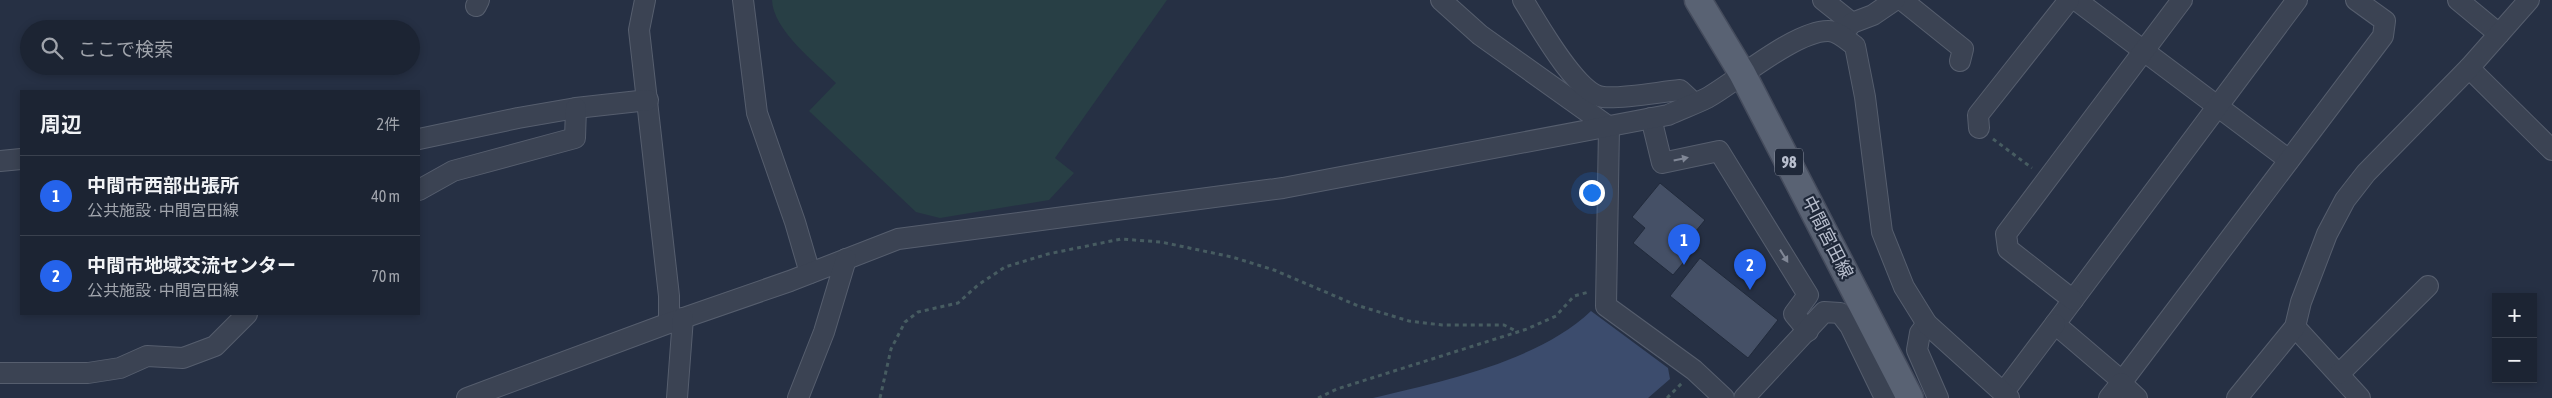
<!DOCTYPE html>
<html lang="ja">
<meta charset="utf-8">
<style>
:root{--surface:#1c2433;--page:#29303f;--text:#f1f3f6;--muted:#a0a4ac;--line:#3a414e;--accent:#2563eb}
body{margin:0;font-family:"Asap Condensed","Noto Sans JP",sans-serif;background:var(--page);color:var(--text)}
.controls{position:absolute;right:15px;bottom:15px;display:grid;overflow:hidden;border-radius:0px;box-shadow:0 2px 8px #0003}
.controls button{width:45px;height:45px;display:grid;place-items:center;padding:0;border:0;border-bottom:1px solid var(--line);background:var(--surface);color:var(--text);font:25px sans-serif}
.you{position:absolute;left:1591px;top:192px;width:18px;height:18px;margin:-12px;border:4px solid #fff;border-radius:50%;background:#1a73e8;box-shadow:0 0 0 8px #1a73e833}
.badge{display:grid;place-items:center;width:32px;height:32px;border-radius:50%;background:var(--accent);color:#fff;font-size:16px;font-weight:700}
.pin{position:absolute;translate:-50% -41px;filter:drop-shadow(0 1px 2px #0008)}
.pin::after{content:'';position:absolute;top:26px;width:18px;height:15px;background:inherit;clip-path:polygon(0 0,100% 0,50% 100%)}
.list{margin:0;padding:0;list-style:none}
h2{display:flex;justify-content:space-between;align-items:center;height:65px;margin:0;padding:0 20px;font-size:21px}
h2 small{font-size:16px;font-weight:400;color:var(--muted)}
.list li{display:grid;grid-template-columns:32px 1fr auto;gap:15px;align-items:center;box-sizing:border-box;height:80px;padding:0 20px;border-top:1px solid var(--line)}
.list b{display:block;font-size:19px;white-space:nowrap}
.list p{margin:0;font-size:16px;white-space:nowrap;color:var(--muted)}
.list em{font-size:16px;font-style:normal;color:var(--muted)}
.icon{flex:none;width:28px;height:28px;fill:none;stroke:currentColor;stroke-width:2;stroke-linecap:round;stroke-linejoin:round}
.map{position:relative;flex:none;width:2552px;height:398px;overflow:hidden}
.search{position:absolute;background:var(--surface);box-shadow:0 2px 8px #0003;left:20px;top:20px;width:400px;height:55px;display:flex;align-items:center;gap:12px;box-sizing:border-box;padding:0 18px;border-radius:28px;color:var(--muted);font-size:19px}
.panel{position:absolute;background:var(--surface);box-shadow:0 2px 8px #0003;left:20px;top:90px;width:400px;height:225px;border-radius:0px}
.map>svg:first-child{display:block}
.green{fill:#283f45}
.water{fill:#3c4c6d}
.building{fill:#455066;stroke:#212a3b}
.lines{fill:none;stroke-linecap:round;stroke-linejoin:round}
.minor-casing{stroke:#565e6e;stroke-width:22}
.major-casing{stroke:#454c5d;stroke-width:29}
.path{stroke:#475c61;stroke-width:3;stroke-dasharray:4 4;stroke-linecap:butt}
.minor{stroke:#3b4353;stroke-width:20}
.major{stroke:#596273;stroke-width:26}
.oneway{fill:#808796}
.labels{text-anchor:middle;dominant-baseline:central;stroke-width:4.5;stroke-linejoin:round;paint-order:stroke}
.shield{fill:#1f2839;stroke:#8a91a1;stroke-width:1}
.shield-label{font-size:16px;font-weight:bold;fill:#b8becd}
.street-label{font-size:18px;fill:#b8becd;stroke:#1f2839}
</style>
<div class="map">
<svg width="2552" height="398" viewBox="0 0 2552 398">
<rect width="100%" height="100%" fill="#263044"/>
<path class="green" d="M772 0H1167L1055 158 1074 173 1049 200 940 218 916 212 809 111 836 83C815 62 773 30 772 0Z"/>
<path class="water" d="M1591 311 1668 368 1670 379 1648 398H1373C1443 381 1537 362 1591 311Z"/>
<g class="building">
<polygon points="1660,183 1705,220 1686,243 1694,250 1673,275 1633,243 1645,228 1632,217"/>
<polygon points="1700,258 1778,320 1748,358 1670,296"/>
</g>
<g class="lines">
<defs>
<g id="minor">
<polyline points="645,0 639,30 669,296 669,323"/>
<polyline points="743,0 757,113 795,222 810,273"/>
<polyline points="1441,0 1480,35 1609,127"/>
<path d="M1523 0C1537 22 1576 94 1603 97 1622 99 1659 92 1680 90L1694 103"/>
<polyline points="1823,0 1852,23"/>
<polyline points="1902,0 1963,49 1960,61"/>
<polyline points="2076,0 2289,160"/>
<polyline points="2297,0 2055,324 2116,376 2121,383 2383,36 2385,21 2356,0"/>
<polyline points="2458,0 2499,34"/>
<polyline points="476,6 479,0"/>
<polyline points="1841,35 1852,23 1873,15 1895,0"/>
<polyline points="2469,68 2552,150"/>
<polyline points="1651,118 1662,163 1719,151 1808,295 1794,314 1808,331"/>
<polyline points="1609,127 1606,306 1694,370 1724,398"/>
<polyline points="1979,128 1978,115 2069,0"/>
<polyline points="419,139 518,118 576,108 648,100"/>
<polyline points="0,161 21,159"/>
<polyline points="419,190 453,171 575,138 576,108"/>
<polyline points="2073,300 2008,249 2006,234 2182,0"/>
<polyline points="1927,324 1920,333 1917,350 1938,398"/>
<polyline points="2295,327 2360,398"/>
<polyline points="0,373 88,373 120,368 147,356 183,358 215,346 247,314"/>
<polyline points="2339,374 2428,286"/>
<polyline points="2003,393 2055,324"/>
<path d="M467 398 669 323 790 281 898 239 1283 188 1668 115C1681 109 1695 104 1707 98 1737 81 1795 31 1828 31 1838 31 1847 40 1855 46L1865 97 1882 232 1904 287 1927 324 2009 398"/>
<polyline points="677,398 683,318"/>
<polyline points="798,398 824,332 846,259"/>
<polyline points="1744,398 1824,312 1840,313 1850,326 1885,398"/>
<polyline points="2109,398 2121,383 2137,398"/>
<polyline points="2237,398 2295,327 2301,302 2327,234 2345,200 2366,173 2469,68 2529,0"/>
</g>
<polyline id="major" points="1698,0 1742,73 1910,398"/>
</defs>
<use href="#minor" class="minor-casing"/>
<use href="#major" class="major-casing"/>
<g class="path">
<polyline points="1993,139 2032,168"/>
<polyline points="880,398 891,349 905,322 918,312 958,303 978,285 1005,267 1048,254 1121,239 1161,242 1232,257 1274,270 1356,305 1409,321 1442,325 1504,325 1518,332"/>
<polyline points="1318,398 1337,389 1527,329 1556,316 1574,296 1589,292"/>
<polyline points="1667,398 1682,383"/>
</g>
<use href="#minor" class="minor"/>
<use href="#major" class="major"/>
</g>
<defs><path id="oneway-solid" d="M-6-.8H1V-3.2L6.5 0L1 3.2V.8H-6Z" transform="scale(1.25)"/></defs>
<g class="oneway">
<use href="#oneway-solid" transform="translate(1681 159) rotate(-12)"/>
<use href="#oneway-solid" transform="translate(1784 256) rotate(58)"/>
</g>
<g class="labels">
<rect class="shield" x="1775" y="148.5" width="28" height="27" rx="4"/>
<g class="shield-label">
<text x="1789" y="162">98</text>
</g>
<g class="street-label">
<text transform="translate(1828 237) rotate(63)">中間宮田線</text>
</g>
</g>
</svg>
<div class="controls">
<button>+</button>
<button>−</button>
</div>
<div class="you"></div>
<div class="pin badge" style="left:1684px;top:265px">1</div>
<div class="pin badge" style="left:1750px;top:290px">2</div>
<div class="search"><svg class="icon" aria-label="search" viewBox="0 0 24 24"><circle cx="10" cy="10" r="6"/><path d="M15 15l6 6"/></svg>ここで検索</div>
<section class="panel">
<h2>周辺<small>2件</small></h2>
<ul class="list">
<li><span class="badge">1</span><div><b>中間市西部出張所</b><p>公共施設 · 中間宮田線</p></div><em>40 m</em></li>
<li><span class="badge">2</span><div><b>中間市地域交流センター</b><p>公共施設 · 中間宮田線</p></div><em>70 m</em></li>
</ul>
</section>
</div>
